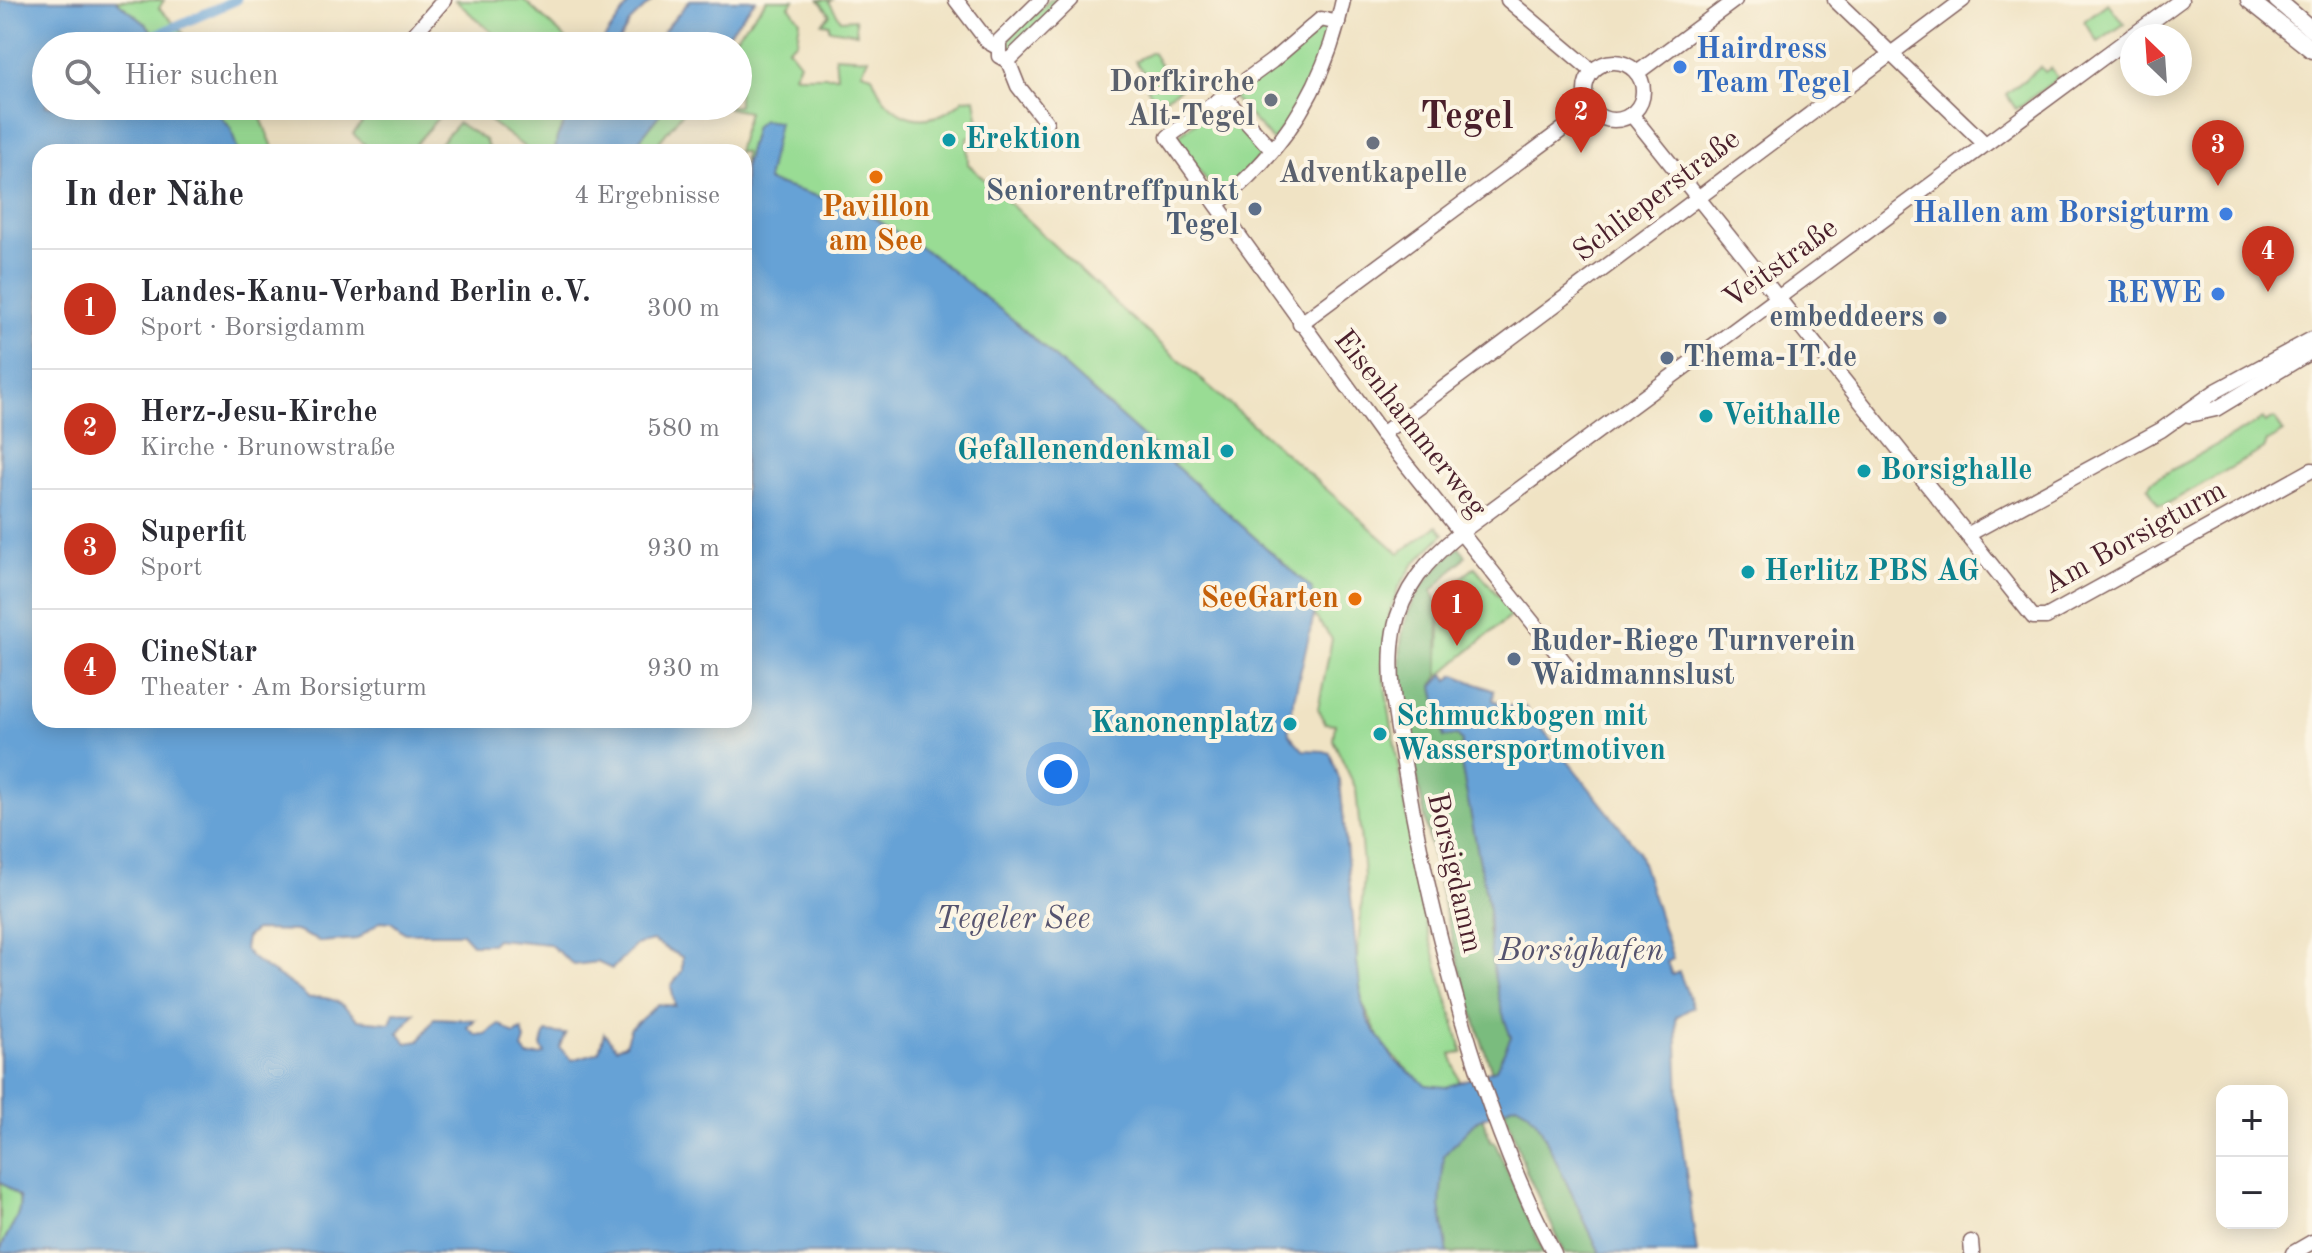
<!DOCTYPE html>
<html lang="de">
<meta charset="utf-8">
<style>
:root{--surface:#fff;--page:#f7f7f7;--text:#2b2b33;--muted:#7c7c81;--line:#e1e1e2;--accent:#c8321e}
body{margin:0;font-family:"Old Standard TT",serif;background:var(--page);color:var(--text)}
.controls{position:absolute;right:24px;bottom:24px;display:grid;overflow:hidden;border-radius:16px;box-shadow:0 4px 20px #0003}
.controls button{width:72px;height:72px;display:grid;place-items:center;padding:0;border:0;border-bottom:2px solid var(--line);background:var(--surface);color:var(--text);font:40px sans-serif}
.compass{position:absolute;left:2120px;top:24px;width:72px;height:72px;border-radius:50%;background:var(--surface);box-shadow:0 4px 20px #0003;rotate:335deg}
.you{position:absolute;left:1058px;top:774px;width:28px;height:28px;margin:-20px;border:6px solid #fff;border-radius:50%;background:#1a73e8;box-shadow:0 0 0 12px #1a73e833}
.badge{display:grid;place-items:center;width:52px;height:52px;border-radius:50%;background:var(--accent);color:#fff;font-size:26px;font-weight:700}
.pin{position:absolute;translate:-50% -66px;filter:drop-shadow(0 2px 4px #0008)}
.pin::after{content:'';position:absolute;top:42px;width:28px;height:24px;background:inherit;clip-path:polygon(0 0,100% 0,50% 100%)}
.list{margin:0;padding:0;list-style:none}
h2{display:flex;justify-content:space-between;align-items:center;height:104px;margin:0;padding:0 32px;font-size:34px}
h2 small{font-size:26px;font-weight:400;color:var(--muted)}
.list li{display:grid;grid-template-columns:52px 1fr auto;gap:24px;align-items:center;box-sizing:border-box;height:120px;padding:0 32px;border-top:2px solid var(--line)}
.list b{display:block;font-size:30px;white-space:nowrap}
.list p{margin:0;font-size:26px;white-space:nowrap;color:var(--muted)}
.list em{font-size:26px;font-style:normal;color:var(--muted)}
.icon{flex:none;width:44px;height:44px;fill:none;stroke:currentColor;stroke-width:2;stroke-linecap:round;stroke-linejoin:round}
.map{position:relative;flex:none;width:2312px;height:1253px;overflow:hidden}
.search{position:absolute;background:var(--surface);box-shadow:0 4px 20px #0003;left:32px;top:32px;width:720px;height:88px;display:flex;align-items:center;gap:20px;box-sizing:border-box;padding:0 28px;border-radius:44px;color:var(--muted);font-size:30px}
.panel{position:absolute;background:var(--surface);box-shadow:0 4px 20px #0003;left:32px;top:144px;width:720px;height:584px;border-radius:24px}
.map>svg:first-child{display:block}
.green{fill:#99dc94;stroke:#727e60;stroke-width:2}
.forest{fill:#7abc7e;stroke:#626e54;stroke-width:2}
.water{fill:#66a2d6;stroke:#586080;stroke-width:2;fill-rule:evenodd}
.lines{fill:none;stroke-linecap:round;stroke-linejoin:round}
.canal{stroke:#66a2d6;stroke-width:10}
.minor-casing{stroke:#846461;stroke-width:17}
.major-casing{stroke:#846461;stroke-width:19}
.minor{stroke:#fff;stroke-width:14}
.major{stroke:#fff;stroke-width:16}
.shop-dot{fill:#3f7fe0;stroke:#fcf5e5;stroke-width:3}
.worship-dot{fill:#6b7280;stroke:#fcf5e5;stroke-width:3}
.culture-dot{fill:#0f9aa8;stroke:#fcf5e5;stroke-width:3}
.food-dot{fill:#e8710a;stroke:#fcf5e5;stroke-width:3}
.service-dot{fill:#5c6f8a;stroke:#fcf5e5;stroke-width:3}
.labels{text-anchor:middle;dominant-baseline:central;stroke-width:8;stroke-linejoin:round;paint-order:stroke}
.shop-label{font-size:30px;font-weight:bold;fill:#366cbe;stroke:#fcf5e5;text-anchor:end}
.worship-label{font-size:30px;font-weight:bold;fill:#5b616d;stroke:#fcf5e5;text-anchor:end}
.culture-label{font-size:30px;font-weight:bold;fill:#0d838f;stroke:#fcf5e5;text-anchor:start}
.service-label{font-size:30px;font-weight:bold;fill:#4e5e75;stroke:#fcf5e5;text-anchor:end}
.street-label{font-size:30px;fill:#4a1f2b;stroke:#fcf5e5}
.food-label{font-size:30px;font-weight:bold;fill:#c56008;stroke:#fcf5e5}
.water-label{font-size:32px;font-style:italic;fill:#55536f;stroke:#fcf5e5}
.district-label{font-size:38px;font-weight:bold;fill:#4a1f2b;stroke:#fcf5e5}
</style>
<div class="map">
<svg width="2312" height="1253" viewBox="0 0 2312 1253">
<rect width="100%" height="100%" fill="#fcf5e5"/>
<filter id="ink" filterUnits="userSpaceOnUse"><feTurbulence type="fractalNoise" baseFrequency=".0125" numOctaves="2"/><feDisplacementMap in="SourceGraphic" scale="16" xChannelSelector="R" yChannelSelector="G"/><feConvolveMatrix kernelMatrix="1 2 1 2 8 2 1 2 1" color-interpolation-filters="sRGB"/></filter>
<filter id="wash" filterUnits="userSpaceOnUse"><feTurbulence type="fractalNoise" baseFrequency=".006" numOctaves="4" result="noise"/><feDisplacementMap in="SourceGraphic" scale="32" xChannelSelector="R" yChannelSelector="G"/><feGaussianBlur stdDeviation="1.8" result="paint"/><feColorMatrix in="noise" values="0 0 0 0 0 0 0 0 0 0 0 0 0 0 0 0 0 1.4 0 .05"/><feComposite in="paint" operator="in"/></filter>
<g filter="url(#wash)">
<rect width="100%" height="100%" fill="#f0e3c4"/>
<g class="green">
<polygon points="115,0 164,0 159,8 196,46 164,46 146,24"/>
<polygon points="455,0 524,0 574,46 507,46"/>
<path d="M767 0H794L789 6 800 20 797 41 788 48 800 63 794 74 797 76H837L835 56 868 58 862 72 872 75C887 121 929 133 964 99L975 98 980 130 977 136 967 137 968 164 1121 309 1399 553 1437 526 1444 534 1413 565 1398 589 1387 621 1382 667 1423 915 1463 1053 1451 1054 1460 1082 1446 1088 1426 1085 1416 1079 1384 1046 1362 1003 1357 961 1364 876 1356 789 1333 740 1335 724 1325 723 1318 709 1332 639 1314 615 1311 588 1012 319 932 255 860 209 767 181 755 126 744 168V152H737L748 112 717 106H738V46H728Z"/>
<polygon points="819,0 832,0 829,2 841,20 855,19 857,33 829,29 829,24 822,23 830,15"/>
<polygon points="1050,0 1062,0 1014,53 1004,43"/>
<polygon points="2108,3 2124,24 2098,42 2084,21"/>
<polygon points="1321,23 1331,29 1317,76 1273,141 1231,96"/>
<polygon points="1152,52 1163,69 1144,78 1145,73 1135,61"/>
<polygon points="2041,67 2045,72 2051,68 2058,78 2016,109 2006,94"/>
<polygon points="1170,71 1180,89 1156,103 1146,85"/>
<polygon points="1222,103 1262,143 1264,153 1227,191 1215,192 1175,138"/>
<polygon points="213,106 256,106 275,152 238,152 231,129"/>
<polygon points="375,106 434,106 443,112 409,152 373,152 353,134"/>
<polygon points="573,106 557,137 555,152 531,152 471,107"/>
<polygon points="666,106 688,106 651,152 630,152"/>
<polygon points="458,123 485,140 490,152 432,152"/>
<polygon points="2275,418 2283,432 2267,442 2264,449 2165,505 2158,505 2148,487 2152,481 2263,419 2265,423"/>
<polygon points="1475,567 1513,614 1438,677 1442,594"/>
<path d="M0 1181 19 1197C23 1219 4 1232 0 1253Z"/>
</g>
<g class="forest">
<path d="M1459 547 1466 556 1432 591 1439 606 1438 677 1433 686 1444 737 1457 735 1462 741 1460 759 1489 910 1488 931 1498 992 1511 1037 1502 1063 1492 1072C1457 970 1431 862 1413 753 1406 712 1394 667 1404 626 1413 593 1434 569 1459 547Z"/>
<polygon points="1516,1104 1528,1111 1539,1125 1600,1253 1565,1253 1527,1173 1504,1108"/>
<path d="M1482 1117 1491 1141H1494L1544 1253H1448C1440 1233 1434 1179 1443 1158 1450 1143 1469 1126 1482 1117Z"/>
</g>
<g class="water">
<path d="M0 0H115L146 24 164 46H46V106H213L231 129 238 152H40V720H744V168L755 126 763 120 779 122 767 181 860 209 932 255 1012 319 1312 589 1314 615 1288 724 1289 734 1303 750 1324 751 1330 753 1340 781 1357 961 1362 1002 1368 1020 1395 1061 1426 1085 1446 1087 1496 1069 1511 1037C1497 1004 1487 945 1489 910L1460 759 1462 741 1457 735 1444 737 1433 686 1444 674 1448 680 1455 675 1494 691 1493 700 1508 706 1525 707 1638 850 1673 959 1667 962 1672 975 1679 972 1693 1007 1676 1017 1680 1128 1697 1253H1600L1539 1125 1528 1111 1516 1104 1477 1120 1444 1155 1440 1206 1448 1253H0C4 1232 23 1219 19 1197L0 1181ZM381 921 391 922 405 933H462L472 944H491L496 939 549 944 574 965 597 962 612 969 636 945 653 941 682 957V971L671 986 675 1006 658 1004 630 1029 625 1045 616 1048 604 1033 599 1052 572 1060 560 1048 566 1034 546 1032 541 1046 545 1054 529 1057 522 1049 525 1040 522 1030 514 1034 499 1024 485 1034 476 1035 467 1027 475 1020 434 1018 419 1041 407 1043 398 1033 415 1013 394 1012 390 1023 358 1020C342 1002 332 995 308 998 287 977 260 970 244 949L246 938 255 930 296 931 321 942 357 939Z"/>
<polygon points="632,0 653,0 630,22 616,46 599,46"/>
<polygon points="690,0 756,0 718,46 651,46"/>
<polygon points="573,106 666,106 630,152 555,152 557,137"/>
</g>
<g class="lines">
<polyline class="canal" points="156,35 236,0"/>
</g>
</g>
<g filter="url(#ink)">
<g class="lines">
<defs>
<g id="minor">
<polyline points="956,0 988,42 997,47"/>
<polyline points="1508,0 1592,71"/>
<polyline points="1835,0 1985,144"/>
<polyline points="1338,23 1321,19 1272,61 1168,137 1382,434 1570,669"/>
<polyline points="2132,36 2181,0"/>
<polyline points="404,46 444,0"/>
<polyline points="1008,61 1071,0"/>
<polyline points="1008,61 999,56 999,41 1041,0"/>
<polyline points="1008,61 1018,86 1046,122"/>
<circle cx="1614" cy="91" r="29"/>
<polyline points="1637,73 1735,0"/>
<polyline points="1225,98 1272,150"/>
<polyline points="1631,114 2033,617 2046,617 2312,470"/>
<path d="M1217 204C1285 151 1326 84 1343 0"/>
<polyline points="1300,324 1590,109"/>
<polyline points="2189,415 2216,409 2312,351"/>
<polyline points="1382,434 1963,0"/>
<polyline points="1967,535 2161,430 2216,391 2312,339"/>
<polyline points="1971,1242 1972,1253"/>
<path d="M1554 1253C1480 1115 1433 929 1406 775 1398 728 1386 678 1394 631 1402 589 1428 559 1460 533L2132 36"/>
<polyline points="2293,1253 2312,1242"/>
</g>
<g id="major">
<polyline points="2249,0 2312,50"/>
<polyline points="2277,0 2312,30"/>
</g>
</defs>
<use href="#minor" class="minor-casing"/>
<use href="#major" class="major-casing"/>
<use href="#minor" class="minor"/>
<use href="#major" class="major"/>
</g>
</g>
<g class="shop-dot">
<circle cx="1680" cy="67" r="8"/>
<circle cx="2226" cy="214" r="8"/>
<circle cx="2218" cy="294" r="8"/>
</g>
<g class="worship-dot">
<circle cx="1271" cy="100" r="8"/>
<circle cx="1373" cy="143" r="8"/>
</g>
<g class="culture-dot">
<circle cx="949" cy="140" r="8"/>
<circle cx="1706" cy="416" r="8"/>
<circle cx="1227" cy="451" r="8"/>
<circle cx="1864" cy="471" r="8"/>
<circle cx="1748" cy="572" r="8"/>
<circle cx="1290" cy="724" r="8"/>
<circle cx="1380" cy="734" r="8"/>
</g>
<g class="food-dot">
<circle cx="876" cy="177" r="8"/>
<circle cx="1355" cy="599" r="8"/>
</g>
<g class="service-dot">
<circle cx="1255" cy="209" r="8"/>
<circle cx="1940" cy="318" r="8"/>
<circle cx="1667" cy="358" r="8"/>
<circle cx="1514" cy="659" r="8"/>
</g>
<g class="labels">
<g class="shop-label">
<text x="1696" y="50" text-anchor="start">Hairdress<tspan x="1696" dy="34">Team Tegel</tspan></text>
<text x="2210" y="214">Hallen am Borsigturm</text>
<text x="2202" y="294">REWE</text>
</g>
<g class="worship-label">
<text x="1255" y="83">Dorfkirche<tspan x="1255" dy="34">Alt-Tegel</tspan></text>
<text x="1373" y="174" text-anchor="middle">Adventkapelle</text>
</g>
<g class="culture-label">
<text x="965" y="140">Erektion</text>
<text x="1722" y="416">Veithalle</text>
<text x="1211" y="451" text-anchor="end">Gefallenendenkmal</text>
<text x="1880" y="471">Borsighalle</text>
<text x="1764" y="572">Herlitz PBS AG</text>
<text x="1396" y="717">Schmuckbogen mit<tspan x="1396" dy="34">Wassersportmotiven</tspan></text>
<text x="1274" y="724" text-anchor="end">Kanonenplatz</text>
</g>
<g class="service-label">
<text x="1239" y="192">Seniorentreffpunkt<tspan x="1239" dy="34">Tegel</tspan></text>
<text x="1924" y="318">embeddeers</text>
<text x="1683" y="358" text-anchor="start">Thema-IT.de</text>
<text x="1530" y="642" text-anchor="start">Ruder-Riege Turnverein<tspan x="1530" dy="34">Waidmannslust</tspan></text>
</g>
<g class="street-label">
<text transform="translate(1657 196) rotate(-37)">Schlieperstraße</text>
<text transform="translate(1781 264) rotate(-36)">Veitstraße</text>
<text transform="translate(1410 424) rotate(52)">Eisenhammerweg</text>
<text transform="translate(2135 538) rotate(-29)">Am Borsigturm</text>
<text transform="translate(1454 873) rotate(77)">Borsigdamm</text>
</g>
<g class="food-label">
<text x="876" y="208">Pavillon<tspan x="876" dy="34">am See</tspan></text>
<text x="1339" y="599" text-anchor="end">SeeGarten</text>
</g>
<g class="water-label">
<text x="1013" y="920">Tegeler See</text>
<text x="1581" y="952">Borsighafen</text>
</g>
<g class="district-label">
<text x="1467" y="118">Tegel</text>
</g>
</g>
</svg>
<div class="controls">
<button>+</button>
<button>−</button>
</div>
<svg class="compass" viewBox="-18 -18 36 36"><path d="M0-13l5 13h-10z" fill="#e53935"/><path d="M0 13l5-13h-10z" fill="#7c7c81"/></svg>
<div class="you"></div>
<div class="pin badge" style="left:1457px;top:646px">1</div>
<div class="pin badge" style="left:1581px;top:153px">2</div>
<div class="pin badge" style="left:2218px;top:186px">3</div>
<div class="pin badge" style="left:2268px;top:292px">4</div>
<div class="search"><svg class="icon" aria-label="search" viewBox="0 0 24 24"><circle cx="10" cy="10" r="6"/><path d="M15 15l6 6"/></svg>Hier suchen</div>
<section class="panel">
<h2>In der Nähe<small>4 Ergebnisse</small></h2>
<ul class="list">
<li><span class="badge">1</span><div><b>Landes-Kanu-Verband Berlin e.V.</b><p>Sport · Borsigdamm</p></div><em>300 m</em></li>
<li><span class="badge">2</span><div><b>Herz-Jesu-Kirche</b><p>Kirche · Brunowstraße</p></div><em>580 m</em></li>
<li><span class="badge">3</span><div><b>Superfit</b><p>Sport</p></div><em>930 m</em></li>
<li><span class="badge">4</span><div><b>CineStar</b><p>Theater · Am Borsigturm</p></div><em>930 m</em></li>
</ul>
</section>
</div>
